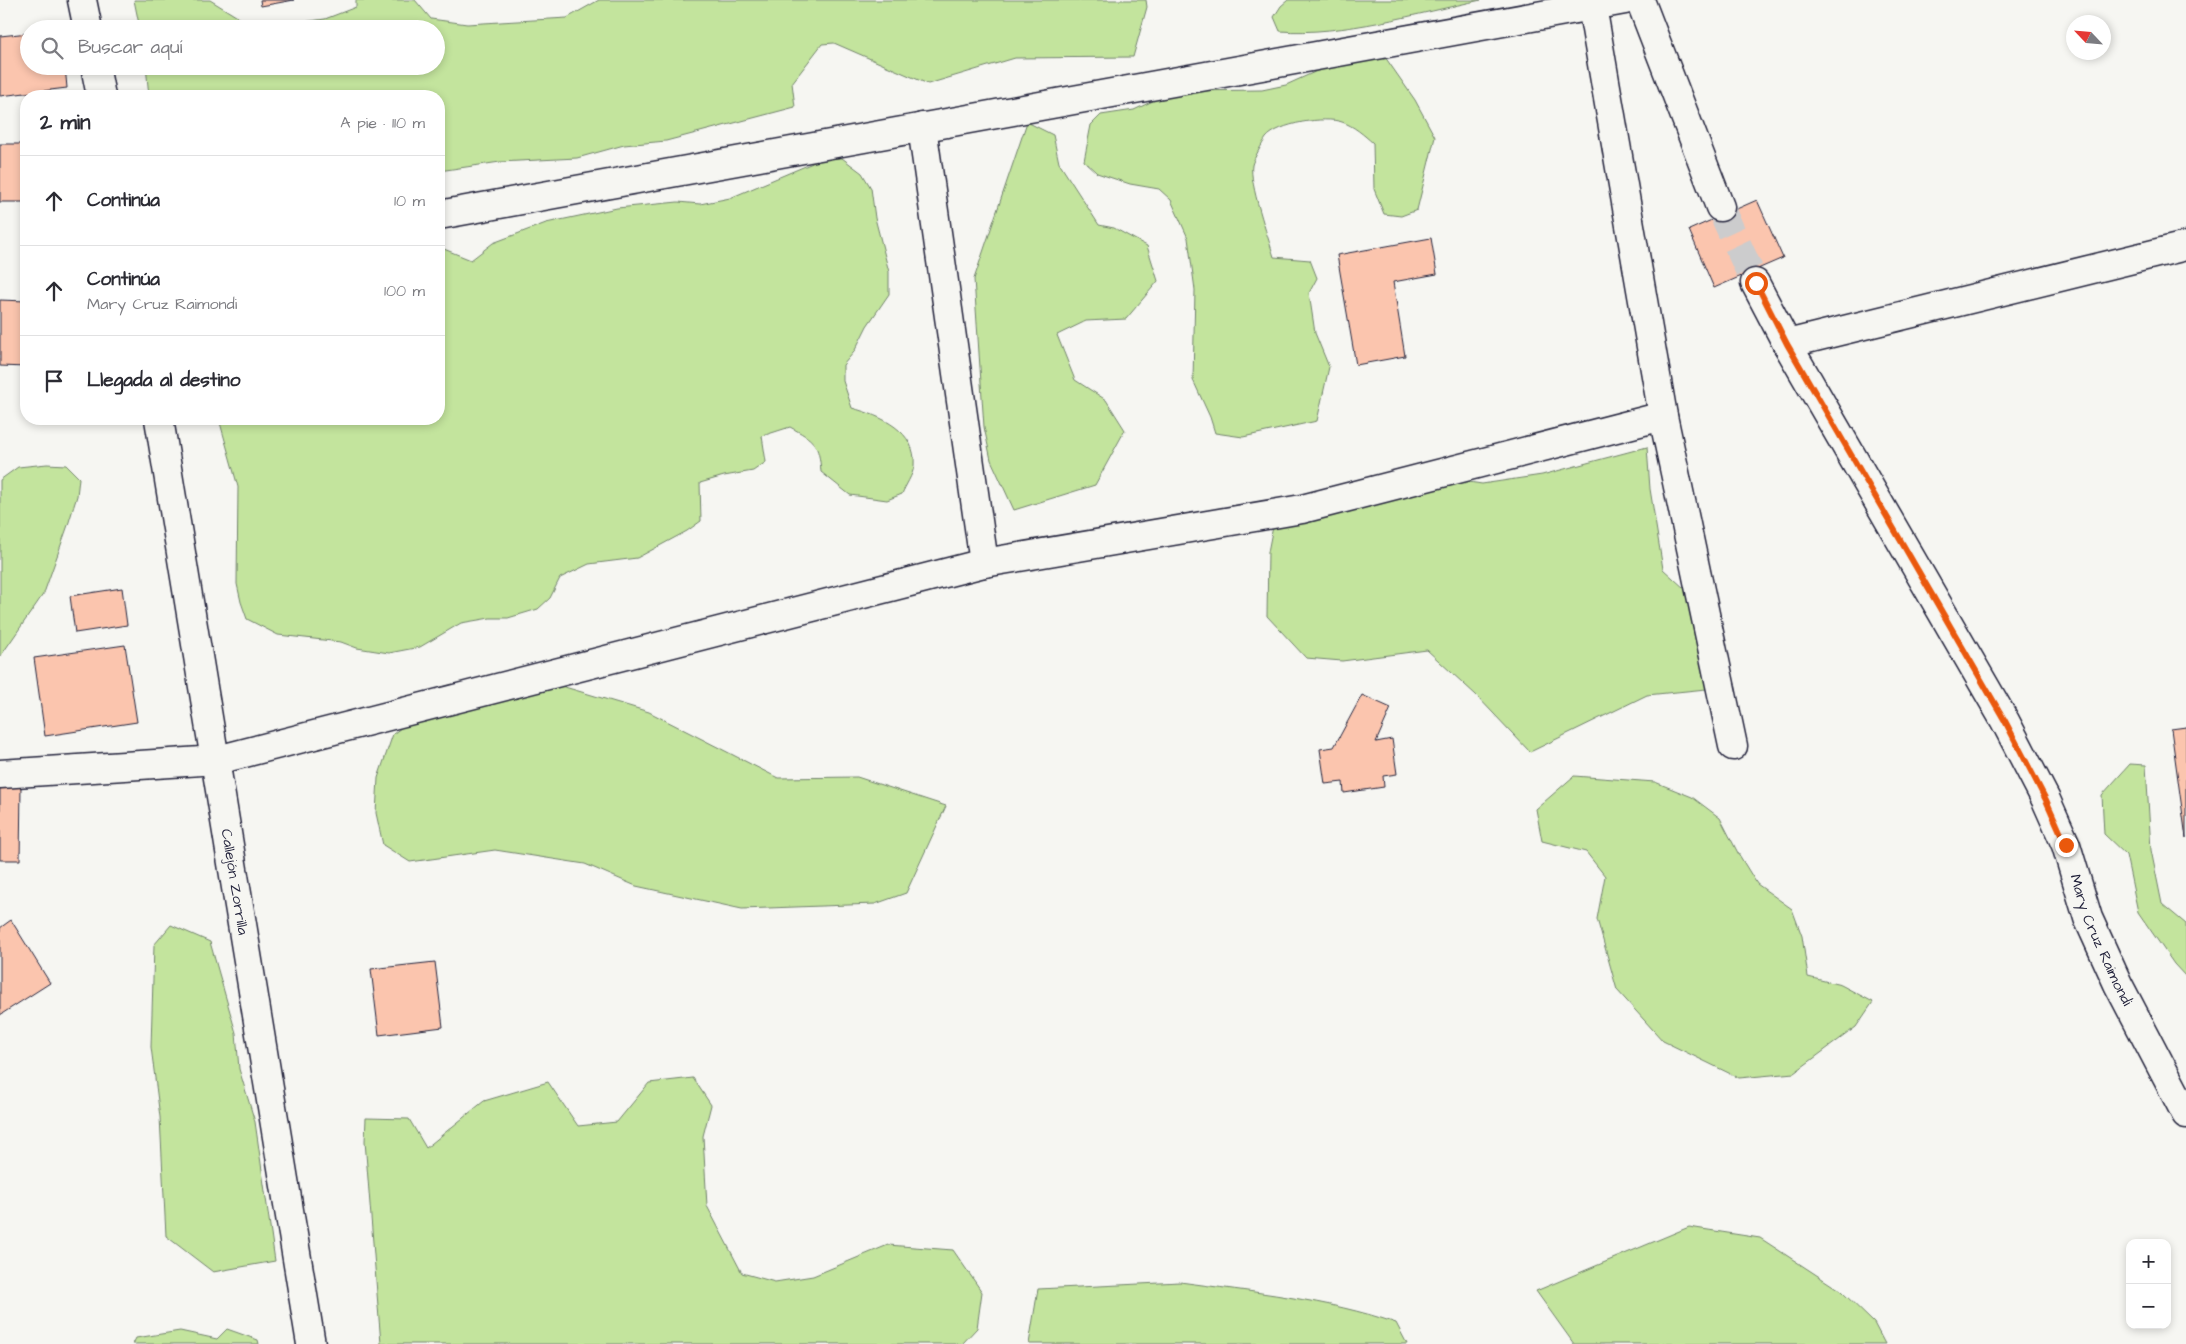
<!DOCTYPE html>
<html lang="es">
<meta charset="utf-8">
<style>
:root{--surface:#fff;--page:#f2f2f3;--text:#2b2b33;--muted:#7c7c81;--line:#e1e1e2}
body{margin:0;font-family:"Architects Daughter",sans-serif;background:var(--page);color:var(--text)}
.controls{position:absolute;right:15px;bottom:15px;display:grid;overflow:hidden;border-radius:10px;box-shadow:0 2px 8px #0003}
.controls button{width:45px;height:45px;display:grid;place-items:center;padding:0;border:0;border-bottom:1px solid var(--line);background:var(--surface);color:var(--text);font:25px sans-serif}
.compass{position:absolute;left:2066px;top:15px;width:45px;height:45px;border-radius:50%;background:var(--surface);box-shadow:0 2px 8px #0003;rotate:296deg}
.stop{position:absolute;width:15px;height:15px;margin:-11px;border:4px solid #ea580c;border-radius:50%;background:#fff}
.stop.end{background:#ea580c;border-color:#fff;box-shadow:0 1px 5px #0008}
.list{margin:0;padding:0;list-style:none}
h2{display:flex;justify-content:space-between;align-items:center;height:65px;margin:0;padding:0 20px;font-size:21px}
h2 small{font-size:16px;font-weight:400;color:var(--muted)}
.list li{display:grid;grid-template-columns:32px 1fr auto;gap:15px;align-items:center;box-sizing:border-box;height:90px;padding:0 20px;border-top:1px solid var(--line)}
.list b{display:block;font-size:19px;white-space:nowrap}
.list p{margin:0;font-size:16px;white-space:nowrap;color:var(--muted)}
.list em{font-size:16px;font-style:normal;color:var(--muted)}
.icon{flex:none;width:28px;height:28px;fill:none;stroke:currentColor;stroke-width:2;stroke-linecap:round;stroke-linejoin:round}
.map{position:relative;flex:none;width:2186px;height:1344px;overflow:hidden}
.search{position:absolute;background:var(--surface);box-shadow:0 2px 8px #0003;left:20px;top:20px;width:425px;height:55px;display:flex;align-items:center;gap:12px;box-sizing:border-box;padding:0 18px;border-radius:28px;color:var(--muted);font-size:19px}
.panel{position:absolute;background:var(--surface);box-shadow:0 2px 8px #0003;left:20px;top:90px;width:425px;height:335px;border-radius:20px}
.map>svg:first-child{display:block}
.green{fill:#c3e49d;stroke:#72836c}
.building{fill:#fbc5ae;stroke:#22223b}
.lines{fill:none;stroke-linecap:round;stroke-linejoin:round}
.minor-tunnel{stroke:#cccccd;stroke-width:28;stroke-dasharray:28 14;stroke-linecap:butt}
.minor-casing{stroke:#22223b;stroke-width:31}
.minor{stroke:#f6f6f2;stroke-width:28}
.route{stroke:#ea580c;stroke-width:6}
.labels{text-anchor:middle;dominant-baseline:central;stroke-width:4;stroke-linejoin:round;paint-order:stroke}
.street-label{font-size:15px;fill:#22223b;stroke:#f6f6f2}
</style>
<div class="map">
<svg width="2186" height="1344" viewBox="0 0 2186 1344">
<rect width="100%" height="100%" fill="#f6f6f2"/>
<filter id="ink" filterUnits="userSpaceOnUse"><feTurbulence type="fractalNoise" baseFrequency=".02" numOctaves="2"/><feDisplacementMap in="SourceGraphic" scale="10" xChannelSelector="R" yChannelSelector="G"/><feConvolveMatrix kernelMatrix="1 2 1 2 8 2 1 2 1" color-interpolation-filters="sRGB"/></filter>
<g filter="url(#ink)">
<g class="green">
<polygon points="134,0 210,0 244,21 281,25 325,19 356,7 356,0 415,0 431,19 467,24 567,18 599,0 1146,0 1147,7 1133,57 1015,58 928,84 834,43 822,44 792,83 795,107 666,141 624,145 577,158 500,162 439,171 439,96 149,96 146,66 436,66 436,29 140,29"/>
<path d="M1288 0H1481C1420 13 1341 36 1280 31L1274 17 1281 6Z"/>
<path d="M1385 57 1415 100 1435 137 1417 210 1401 216 1384 214 1374 189 1373 143C1364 135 1354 126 1342 122 1325 116 1278 123 1266 138 1262 144 1254 158 1252 165 1249 183 1268 237 1274 257L1310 260 1317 278 1309 293 1315 333 1329 367 1317 421 1243 437 1215 433 1210 417 1193 380 1195 290 1188 238 1171 200 1159 189 1130 184 1097 173 1084 161 1091 125 1101 115 1134 110 1157 99 1185 91 1262 90 1286 85 1328 66Z"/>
<polygon points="1027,122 1053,135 1059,163 1099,225 1114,228 1147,246 1158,281 1126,319 1086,321 1057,335 1075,380 1106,400 1125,430 1095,485 1014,510 991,460 984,427 974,279"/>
<path d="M842 158 862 173 871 188 875 218 889 272V294L867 326 854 352 843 365V381L852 408C881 416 917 431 914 466 913 475 905 486 902 494L887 500 850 495 821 472C819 443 814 440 790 427L762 436 766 462 753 471 724 476 700 483 701 521 687 531 637 558 589 564 560 578 550 598 538 609 508 618H490L461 623 420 647 389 653 357 648 341 642 278 635 247 619 241 602 237 584 238 487 219 419H439V247L471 260 493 243 546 223 617 208 678 202 700 204 730 198 822 159Z"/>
<polygon points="1647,447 1650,489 1663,569 1696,599 1716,688 1647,695 1530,752 1476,695 1427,650 1342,661 1306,658 1267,616 1268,552 1275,516 1423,475 1482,484 1542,475"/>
<polygon points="47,464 66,465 79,478 77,496 68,525 44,593 0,657 0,480 18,467"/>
<polygon points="558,685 649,712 778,778 857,777 946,806 906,893 875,904 742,909 636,886 585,864 495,850 410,862 383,845 376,813 378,778 393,734 449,691"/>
<polygon points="2130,764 2146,765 2151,850 2162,904 2186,924 2186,977 2174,964 2138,912 2126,855 2104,834 2102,795"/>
<polygon points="1574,776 1655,782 1692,797 1720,818 1738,853 1757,884 1792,909 1802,936 1808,977 1841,985 1873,1002 1856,1027 1794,1073 1739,1078 1663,1041 1617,990 1597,919 1605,876 1586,852 1542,841 1536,809"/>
<polygon points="171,925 210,942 236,1033 239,1069 255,1122 275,1261 213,1272 166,1236 160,1117 151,1047 154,945"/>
<polygon points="693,1078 711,1105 703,1136 707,1206 742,1273 775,1282 813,1276 888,1245 953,1250 982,1292 977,1328 962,1344 381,1344 365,1141 366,1118 409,1119 426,1148 484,1101 548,1082 578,1126 617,1122 649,1083"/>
<polygon points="1689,1227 1760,1238 1841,1291 1874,1323 1885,1344 1574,1344 1536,1291"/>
<path d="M1180 1282C1252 1292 1327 1299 1396 1323L1407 1344H1029L1038 1289Z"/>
<polygon points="227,1329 258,1340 259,1344 133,1344 136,1338 180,1331 217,1339"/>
</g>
<g class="building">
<polygon points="260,0 294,0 261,6"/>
<polygon points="29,33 29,66 65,66 67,88 0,96 0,36"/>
<rect x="0" y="144" width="26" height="58"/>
<polygon points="1757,200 1783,258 1714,288 1689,230"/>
<polygon points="1431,238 1437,274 1393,282 1405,356 1356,365 1337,255"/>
<polygon points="0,300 26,301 26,367 0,366"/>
<polygon points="122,588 127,625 75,633 70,596"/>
<polygon points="125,645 137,722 45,736 34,658"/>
<polygon points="1362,695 1391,708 1376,742 1392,739 1397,774 1383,776 1384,787 1344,793 1343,782 1325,784 1320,749 1334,747"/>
<polygon points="2186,727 2186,838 2171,729"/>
<polygon points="0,785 21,786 20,860 0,860"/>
<polygon points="11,920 50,983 0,1015 0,928"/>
<polygon points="435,962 443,1027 379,1035 371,969"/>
</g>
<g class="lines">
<polyline class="minor-tunnel" points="1720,207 1755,283"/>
<defs>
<g id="minor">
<polyline points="82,0 88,29"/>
<polyline points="1640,0 1720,207"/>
<polyline points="1592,6 1663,416 1733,746"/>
<polyline points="95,66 101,96"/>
<polyline points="922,127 984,563"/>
<polyline points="439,215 1625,0"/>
<path id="s1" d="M1755 283 1787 344 2005 721 2046 800 2066 845 2088 918 2118 984 2186 1114"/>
<polyline points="1787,344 2186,246"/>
<path id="s2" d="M159 419 311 1344"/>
<polyline points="0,774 217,760 984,563 1302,509 1663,416"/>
</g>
</defs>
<use href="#minor" class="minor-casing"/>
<use href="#minor" class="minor"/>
</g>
</g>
<g class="lines" filter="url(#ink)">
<polyline class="route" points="1756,283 1787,344 2005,721 2046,800 2066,845"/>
</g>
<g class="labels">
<g class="street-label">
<text stroke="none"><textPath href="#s2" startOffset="469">Callejón Zorrilla</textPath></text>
<text stroke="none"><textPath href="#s1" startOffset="744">Mary Cruz Raimondi</textPath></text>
</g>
</g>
</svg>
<div class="controls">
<button>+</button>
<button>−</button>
</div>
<svg class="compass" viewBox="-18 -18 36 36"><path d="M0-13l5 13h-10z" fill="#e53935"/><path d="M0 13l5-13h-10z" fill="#7c7c81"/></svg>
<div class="stop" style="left:1756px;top:283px"></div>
<div class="stop end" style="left:2066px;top:845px"></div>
<div class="search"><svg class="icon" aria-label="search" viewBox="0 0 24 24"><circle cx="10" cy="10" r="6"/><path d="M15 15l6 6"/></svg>Buscar aquí</div>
<section class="panel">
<h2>2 min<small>A pie · 110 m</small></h2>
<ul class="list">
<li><svg class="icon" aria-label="ahead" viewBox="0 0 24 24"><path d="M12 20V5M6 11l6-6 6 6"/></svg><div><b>Continúa</b></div><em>10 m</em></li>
<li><svg class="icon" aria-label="ahead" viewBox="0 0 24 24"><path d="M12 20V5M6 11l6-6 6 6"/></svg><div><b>Continúa</b><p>Mary Cruz Raimondi</p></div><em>100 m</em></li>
<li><svg class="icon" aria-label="arrive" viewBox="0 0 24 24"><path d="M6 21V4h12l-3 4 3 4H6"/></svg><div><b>Llegada al destino</b></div></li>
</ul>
</section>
</div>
